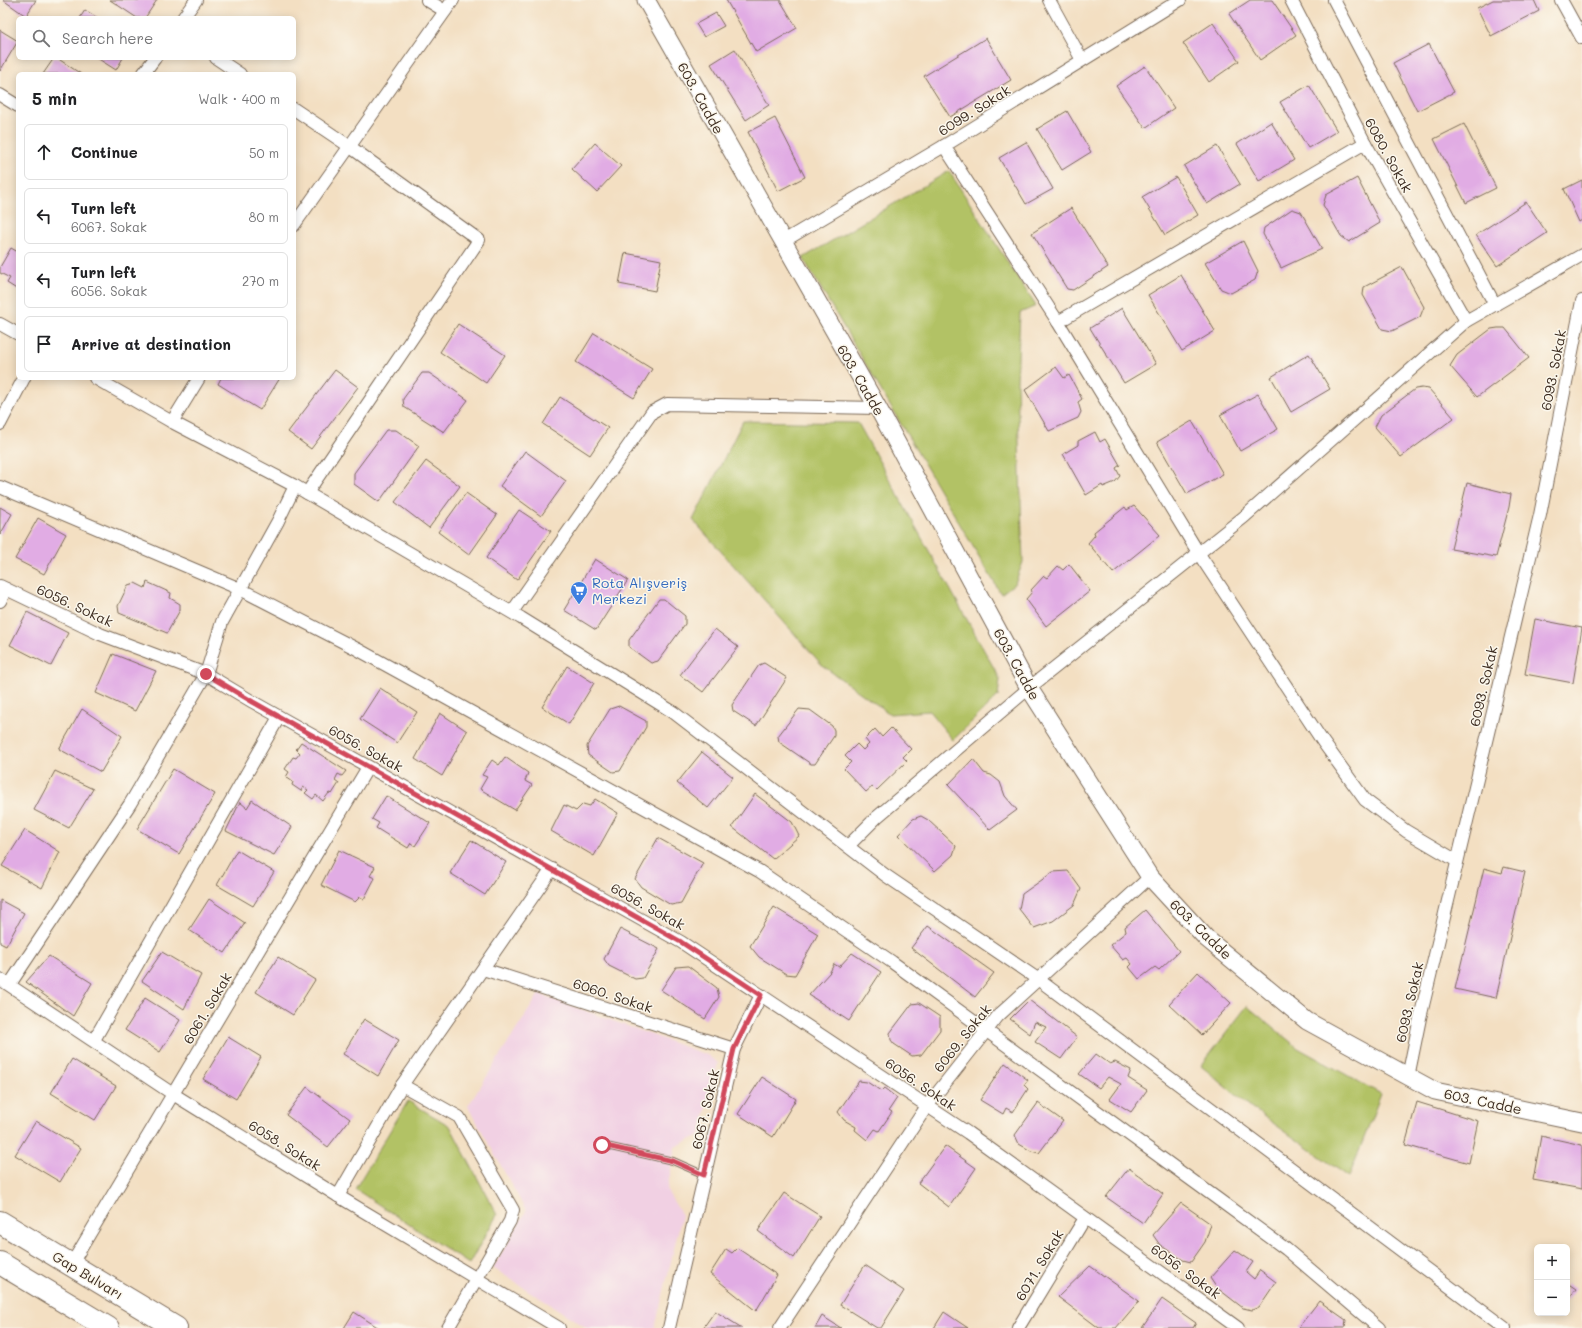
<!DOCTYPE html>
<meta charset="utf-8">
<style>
:root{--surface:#fff;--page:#f6f6f6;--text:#202124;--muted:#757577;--line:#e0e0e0}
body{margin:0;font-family:Mali,sans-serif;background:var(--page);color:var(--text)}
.controls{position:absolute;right:12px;bottom:12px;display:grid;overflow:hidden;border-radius:6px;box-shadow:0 2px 10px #0003}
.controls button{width:36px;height:36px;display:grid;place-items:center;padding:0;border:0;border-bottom:1px solid var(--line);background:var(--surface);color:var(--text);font:20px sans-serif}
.stop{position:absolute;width:12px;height:12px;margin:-9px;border:3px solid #d1495b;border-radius:50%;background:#fff}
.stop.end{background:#d1495b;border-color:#fff;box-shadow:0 1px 4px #0008}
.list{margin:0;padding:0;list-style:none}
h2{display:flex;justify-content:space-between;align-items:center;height:52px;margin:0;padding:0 16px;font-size:17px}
h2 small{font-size:13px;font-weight:400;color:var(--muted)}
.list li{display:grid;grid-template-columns:26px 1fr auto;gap:12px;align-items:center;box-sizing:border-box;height:56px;margin:0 8px 8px;padding:0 8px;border:1px solid var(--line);border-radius:6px}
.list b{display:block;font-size:15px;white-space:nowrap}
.list p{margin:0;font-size:13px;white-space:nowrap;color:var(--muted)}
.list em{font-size:13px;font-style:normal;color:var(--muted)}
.icon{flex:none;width:22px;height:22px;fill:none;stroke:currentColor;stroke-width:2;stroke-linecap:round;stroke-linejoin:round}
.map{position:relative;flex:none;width:1582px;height:1328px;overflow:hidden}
.search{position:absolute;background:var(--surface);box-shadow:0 2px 10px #0003;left:16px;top:16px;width:280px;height:44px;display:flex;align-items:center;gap:10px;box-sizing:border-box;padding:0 14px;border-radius:6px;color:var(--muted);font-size:15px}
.panel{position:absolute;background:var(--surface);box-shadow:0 2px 10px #0003;left:16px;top:72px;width:280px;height:308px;border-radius:6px}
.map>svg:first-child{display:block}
.built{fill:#f1d0e3}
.green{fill:#b2c265;stroke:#767642}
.building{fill:#e1ace4}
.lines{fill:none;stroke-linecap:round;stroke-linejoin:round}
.lane-casing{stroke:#7b6957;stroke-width:8}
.street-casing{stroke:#7b6957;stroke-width:14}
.secondary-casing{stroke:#7b6957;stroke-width:19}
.highway-casing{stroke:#7b6957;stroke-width:24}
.lane{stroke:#fff;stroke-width:6}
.street{stroke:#fff;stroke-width:12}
.secondary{stroke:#fff;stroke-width:17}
.highway{stroke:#fff;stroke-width:22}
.route{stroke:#d1495b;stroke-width:5}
.labels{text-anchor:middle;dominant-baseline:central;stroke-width:3;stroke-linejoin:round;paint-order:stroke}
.street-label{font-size:14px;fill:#3b2a1e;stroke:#fbf7ec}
.shop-label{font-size:14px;fill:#366cbe;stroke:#fbf7ec;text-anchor:start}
</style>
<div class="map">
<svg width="1582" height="1328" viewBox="0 0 1582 1328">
<rect width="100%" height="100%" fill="#fbf7ec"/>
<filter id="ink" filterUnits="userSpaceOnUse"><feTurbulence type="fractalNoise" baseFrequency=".025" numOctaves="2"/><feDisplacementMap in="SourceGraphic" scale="8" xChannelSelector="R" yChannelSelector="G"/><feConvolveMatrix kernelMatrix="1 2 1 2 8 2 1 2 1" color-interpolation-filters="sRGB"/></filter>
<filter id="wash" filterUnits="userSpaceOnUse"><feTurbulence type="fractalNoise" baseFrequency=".012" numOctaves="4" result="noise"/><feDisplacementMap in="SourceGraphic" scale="16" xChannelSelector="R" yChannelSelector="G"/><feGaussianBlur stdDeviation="0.9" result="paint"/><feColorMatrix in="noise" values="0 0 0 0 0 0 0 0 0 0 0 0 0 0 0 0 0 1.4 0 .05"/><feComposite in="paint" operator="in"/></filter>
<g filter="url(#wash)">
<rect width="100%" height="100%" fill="#f3dfc2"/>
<polygon class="built" points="539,994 707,1055 718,1063 700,1135 675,1147 667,1191 682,1215 655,1328 587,1328 493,1268 526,1211 468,1106"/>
<g class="green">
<polygon points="949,171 1036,306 1020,313 1017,382 1023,562 1015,583 1001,594 803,258"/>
<polygon points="743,421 858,423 1000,679 998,696 953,740 929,711 890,714 823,666 693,520"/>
<polygon points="1247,1006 1298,1048 1381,1094 1349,1177 1252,1108 1201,1066"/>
<polygon points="408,1101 450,1126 497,1215 469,1264 355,1189"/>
</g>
<g id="blocks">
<g class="building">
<polygon points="3,0 36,0 26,16"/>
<polygon points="110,0 157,0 145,18 137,18"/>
<polygon points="726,0 780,0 797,28 756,52"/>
<polygon points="1250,0 1272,0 1296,35 1260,60 1229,14"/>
<polygon points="1493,0 1534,0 1539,11 1491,36 1477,8"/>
<polygon points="85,10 98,18 80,18"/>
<polygon points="716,13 724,26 704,37 696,24"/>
<polygon points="1213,23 1239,61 1209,82 1183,43"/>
<polygon points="0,30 18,41 0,71"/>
<polygon points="986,38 1011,80 950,117 924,76"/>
<polygon points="1429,44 1454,92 1417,111 1393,63"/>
<polygon points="735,49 769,105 746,120 711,64"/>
<polygon points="54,58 57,58 81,74 43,74"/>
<polygon points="97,58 123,58 116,70"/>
<polygon points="1145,66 1174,108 1145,128 1116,86"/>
<polygon points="1309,85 1337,131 1308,148 1280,102"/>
<polygon points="1067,111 1091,152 1062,170 1037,129"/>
<polygon points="775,118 805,177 778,191 748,132"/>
<polygon points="1271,122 1294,160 1259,181 1237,144"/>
<polygon points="1464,124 1496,188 1466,203 1434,139"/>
<polygon points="1026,142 1053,189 1026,204 999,158"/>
<polygon points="595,143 621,166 597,192 572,169"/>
<polygon points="1217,146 1240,184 1207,204 1184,166"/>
<polygon points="1176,177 1198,215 1165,235 1142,197"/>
<polygon points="1357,178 1380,223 1349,242 1341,236 1323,205 1326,195"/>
<polygon points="1582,180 1582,220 1579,222 1564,189"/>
<polygon points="1526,202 1547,233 1497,266 1476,235"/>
<polygon points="1071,208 1108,267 1073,290 1067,289 1032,233"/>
<polygon points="1292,209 1301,212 1322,249 1281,268 1263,234 1264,228"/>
<polygon points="1243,241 1258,271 1255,280 1231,293 1221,289 1205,263"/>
<polygon points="11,248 18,252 18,290 7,283 10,278 0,273 0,267"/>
<polygon points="625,253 661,260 655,291 619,284"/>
<polygon points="1402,267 1424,307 1420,317 1392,331 1382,329 1363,295 1364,287"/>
<polygon points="1181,275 1215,331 1182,351 1148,295"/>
<polygon points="1122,308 1156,364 1124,383 1090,328"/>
<polygon points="458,324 505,355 486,383 440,352"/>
<polygon points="1498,328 1505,328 1529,358 1477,397 1450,366 1457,355 1491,329"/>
<polygon points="594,333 652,369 634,398 576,362"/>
<polygon points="1309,354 1330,389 1291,412 1271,377"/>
<polygon points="1056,367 1064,378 1069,375 1082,399 1078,402 1081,412 1078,418 1049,431 1025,390"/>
<polygon points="335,370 358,387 311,449 288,432"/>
<polygon points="422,373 429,373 468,400 444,432 404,407 403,399"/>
<polygon points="221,378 280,378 260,410 218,384"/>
<polygon points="1422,388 1429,389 1454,418 1401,457 1375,427 1381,415 1415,389"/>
<polygon points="1258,394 1278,429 1240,451 1220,415"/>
<polygon points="560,397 608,428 590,455 543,424"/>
<polygon points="1192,421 1223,474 1187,494 1157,442"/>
<polygon points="386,430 396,430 419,446 379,502 354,484 354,473"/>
<polygon points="1095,432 1100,442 1105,439 1120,465 1116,468 1120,476 1115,482 1103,487 1102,485 1086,495 1063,454 1078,445 1078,441"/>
<polygon points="525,451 566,481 541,516 500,486"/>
<polygon points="426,461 460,486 429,528 395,502"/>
<polygon points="1467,483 1511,494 1509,507 1496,557 1451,549"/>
<polygon points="466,493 497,515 469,555 438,532"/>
<polygon points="1134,506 1160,535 1113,573 1088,543 1095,535 1094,532 1125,507 1127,510"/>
<polygon points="0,507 12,514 0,535"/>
<polygon points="519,510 551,531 517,580 486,558"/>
<polygon points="38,518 66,534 44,574 15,559"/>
<polygon points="595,559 628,580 596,630 564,610"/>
<polygon points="1069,564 1090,591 1046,626 1026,599 1032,592 1031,590 1044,576 1047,578 1058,566 1063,570"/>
<polygon points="147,582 171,593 170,598 180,604 180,610 167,633 119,613 118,606 128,585 135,583 145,588"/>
<polygon points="659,599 664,599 685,616 685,624 658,661 651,663 629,647 629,640"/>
<polygon points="27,612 68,633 51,666 10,645"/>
<polygon points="1535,619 1582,628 1573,683 1525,674"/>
<polygon points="715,629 738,647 703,692 680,675"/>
<polygon points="113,654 156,671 135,711 96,693"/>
<polygon points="764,663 787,678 756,726 733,711 732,705 759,665"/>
<polygon points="567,666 594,683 569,724 542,707"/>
<polygon points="380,688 417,712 397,743 360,719"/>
<polygon points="619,706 646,721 646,727 620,771 613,772 588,755 587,746 610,709"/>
<polygon points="82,709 122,736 101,772 59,749"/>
<polygon points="799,709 810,710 832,726 834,730 834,736 815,764 811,764 779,742 778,736"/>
<polygon points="440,713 467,731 442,776 415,759"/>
<polygon points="891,728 911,749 903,757 907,761 877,790 873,786 866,792 844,769 851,762 845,756 857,744 863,750 869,744 865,739 875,729 882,737"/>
<polygon points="301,742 346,771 342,776 338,774 335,780 339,783 332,794 329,793 323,801 316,795 313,799 305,793 308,790 303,787 301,791 292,785 293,782 286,777 289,772 285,769 293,757 296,758 300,753 296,749"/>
<polygon points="702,752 733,777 708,808 677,783"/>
<polygon points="505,757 528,773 525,781 532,785 515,810 480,789 487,777 482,775 492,760 499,765"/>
<polygon points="973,759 984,773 991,775 1000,782 1005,796 1017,810 990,830 948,785"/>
<polygon points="173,769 215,794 179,854 137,829"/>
<polygon points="55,771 93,789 69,828 34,810"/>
<polygon points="755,794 792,822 799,836 773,859 732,827"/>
<polygon points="386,796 430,823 415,846 411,843 408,848 376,828 379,823 372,819"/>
<polygon points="595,799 618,813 594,856 551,831 564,805 576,811 583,804 590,806"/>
<polygon points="252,800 292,827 274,855 226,831 240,802 247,808"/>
<polygon points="921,816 928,820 956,846 953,855 935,871 898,835 913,819"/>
<polygon points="25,830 60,852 42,888 2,866"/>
<polygon points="658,838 703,863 681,903 671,905 641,887 635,879"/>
<polygon points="471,840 506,862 485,895 450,873"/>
<polygon points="237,850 274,872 253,906 217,885"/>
<polygon points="339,850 375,867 370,876 375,878 364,899 360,897 355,902 321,885"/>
<polygon points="1504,867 1525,872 1496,998 1455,989 1484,868 1502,873"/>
<polygon points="1068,871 1081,889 1074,905 1053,921 1034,928 1019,909 1022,894 1053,872"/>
<polygon points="209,899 245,923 225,953 189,930"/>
<polygon points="0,900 24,913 6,946 0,943"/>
<polygon points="774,907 818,934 795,975 786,974 759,957 750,946"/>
<polygon points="1145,910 1179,951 1159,970 1155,967 1139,979 1129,967 1132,964 1127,958 1123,960 1110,945 1126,932 1125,927"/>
<polygon points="928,926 994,973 975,997 911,948"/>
<polygon points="620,929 659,949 643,978 635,979 609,966 604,959"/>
<polygon points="162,952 201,975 184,1009 142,981"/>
<polygon points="852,953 881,972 849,1021 809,995 830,972 834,964 839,967"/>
<polygon points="49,956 92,983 73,1016 26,982"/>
<polygon points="278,957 315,980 293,1015 256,992"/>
<polygon points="688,966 717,988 719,997 705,1019 661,990 676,967"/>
<polygon points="1198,972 1231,1003 1202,1035 1169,1004"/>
<polygon points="145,998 180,1020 160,1052 125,1030"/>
<polygon points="1029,1000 1077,1037 1061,1059 1035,1042 1046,1027 1035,1022 1030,1034 1010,1019"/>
<polygon points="919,1003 940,1017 940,1030 921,1055 912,1056 894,1044 891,1040 890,1033 912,1004"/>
<polygon points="364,1019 399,1040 378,1076 343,1054"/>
<polygon points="228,1037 261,1057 236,1099 203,1079"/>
<polygon points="1096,1054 1110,1064 1115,1062 1131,1070 1128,1078 1147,1090 1131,1112 1110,1099 1121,1084 1108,1077 1099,1088 1079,1074"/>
<polygon points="72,1059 116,1086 95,1120 51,1093"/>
<polygon points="1005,1063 1028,1080 1024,1085 1028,1089 1013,1112 1006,1108 1003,1114 980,1100"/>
<polygon points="762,1077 796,1099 773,1137 738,1114"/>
<polygon points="859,1081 867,1082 881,1091 884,1088 897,1098 889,1110 892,1112 879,1131 875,1129 867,1140 855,1130 856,1127 844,1120 838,1112"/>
<polygon points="307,1087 350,1119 328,1147 286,1115"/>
<polygon points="1417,1102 1478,1121 1469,1163 1405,1145"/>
<polygon points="1038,1103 1063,1121 1039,1153 1031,1151 1019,1144 1015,1135"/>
<polygon points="36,1121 81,1148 60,1182 15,1155"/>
<polygon points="1541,1136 1582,1145 1582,1189 1533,1180"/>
<polygon points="945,1146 976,1168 949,1207 918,1183"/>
<polygon points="1129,1168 1163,1194 1143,1223 1106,1197"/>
<polygon points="784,1193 820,1216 794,1258 758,1231"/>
<polygon points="1181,1203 1211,1224 1205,1242 1191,1262 1183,1260 1160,1245 1153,1235"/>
<polygon points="737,1248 777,1275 756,1311 710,1274 726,1249 732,1253"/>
<polygon points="1235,1250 1253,1262 1246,1272 1254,1279 1260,1270 1276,1282 1259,1307 1252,1310 1243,1308 1216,1287 1210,1278"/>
<polygon points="865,1265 904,1291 881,1328 877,1328 840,1305"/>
<polygon points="1090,1266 1139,1301 1116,1328 1099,1328 1058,1297"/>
<polygon points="1567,1283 1576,1289 1567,1301"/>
<polygon points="1162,1299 1196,1323 1193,1328 1142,1328"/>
<polygon points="1319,1301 1346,1320 1345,1328 1298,1328"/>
<polygon points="715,1311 742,1328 703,1328"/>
<polygon points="354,1312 379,1328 344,1328"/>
<polygon points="944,1312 968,1328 934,1328"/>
<polygon points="822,1316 841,1328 815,1328"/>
</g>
</g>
</g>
<g filter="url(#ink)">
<use href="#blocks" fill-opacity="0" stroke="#7b6957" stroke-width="1"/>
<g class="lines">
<defs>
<polyline id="lane" points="602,1145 673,1161 705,1175"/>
<g id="street">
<polyline points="427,0 445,11"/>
<polyline points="1049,0 1082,60"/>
<polyline points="1291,0 1365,143 1466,321"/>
<polyline points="1334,0 1495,305"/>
<polyline points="1561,0 1582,38"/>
<polyline points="183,18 196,0"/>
<polyline points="216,58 240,74"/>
<polyline points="143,74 155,58"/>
<polyline points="0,95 18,106"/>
<polyline points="294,109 349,146 479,240 307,493"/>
<polyline points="944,146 1058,322 1199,554 1323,742 1365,800 1406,831 1457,861"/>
<polyline points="294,225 453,0"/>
<polyline points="782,242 944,146 1180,0"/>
<polyline points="1058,322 1365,143"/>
<polyline points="0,324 18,334"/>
<polyline points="95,378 172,422 295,486 521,618 673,712 885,875 1039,980 1505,1328"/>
<polyline points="172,422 199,378"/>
<polyline points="0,424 24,378"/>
<polyline points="0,487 240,589 357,649 759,871 892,962 1215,1197 1286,1249 1379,1328"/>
<polyline points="0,586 100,634 206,674 253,702 681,942 968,1133 1238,1328"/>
<polyline points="0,601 6,589"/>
<polyline points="512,612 652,412 667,404 878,408"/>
<polyline points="848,846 877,817 1029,688 1244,517 1466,321 1582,255"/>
<polyline points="483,969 734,1049"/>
<polyline points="0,979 173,1094 338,1196 559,1328"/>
<polyline points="10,984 130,804 206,674 222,622 278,521 295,486"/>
<polyline points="94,1040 279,717"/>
<polyline points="1408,1077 1420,1018 1540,515 1582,301"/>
<polyline points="402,1085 459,1117 513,1210 510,1221 448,1328"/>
<polyline points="338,1196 402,1085 552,869"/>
<polyline points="71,1265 368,767"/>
<polyline points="669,1328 734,1049 761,995"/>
<polyline points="780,1328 927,1106 998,1016 1150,877"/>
<polyline points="1018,1328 1085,1218"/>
</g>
<polyline id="secondary" points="646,0 878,408 1029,688 1150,877 1207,939 1307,1021 1435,1091 1582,1122"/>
<g id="highway">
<polyline points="0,1222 176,1328"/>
<polyline points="0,1263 108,1328"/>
</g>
</defs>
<use href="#lane" class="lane-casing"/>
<use href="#street" class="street-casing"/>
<use href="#secondary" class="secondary-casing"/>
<use href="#highway" class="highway-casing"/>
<use href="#lane" class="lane"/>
<use href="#street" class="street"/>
<use href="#secondary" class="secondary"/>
<use href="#highway" class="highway"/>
</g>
</g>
<g class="lines" filter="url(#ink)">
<polyline class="route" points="206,674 253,702 681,942 761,995 734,1049 704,1175 673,1161 602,1145"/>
</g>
<defs>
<symbol id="supermarket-pin" viewBox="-11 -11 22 30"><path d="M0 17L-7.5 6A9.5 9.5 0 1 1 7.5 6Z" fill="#3f7fe0" stroke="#fbf7ec"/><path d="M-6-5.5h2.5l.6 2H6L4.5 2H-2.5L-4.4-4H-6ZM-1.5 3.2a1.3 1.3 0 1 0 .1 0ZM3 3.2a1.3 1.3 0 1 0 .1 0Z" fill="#fff"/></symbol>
</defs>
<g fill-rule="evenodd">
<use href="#supermarket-pin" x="569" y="580" width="20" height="27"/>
</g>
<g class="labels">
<g class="street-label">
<text transform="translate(701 98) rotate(61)">603. Cadde</text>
<text transform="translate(974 110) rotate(-32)">6099. Sokak</text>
<text transform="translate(1389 155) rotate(61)">6080. Sokak</text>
<text transform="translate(1553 370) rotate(-79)">6093. Sokak</text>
<text transform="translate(861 380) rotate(60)">603. Cadde</text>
<text transform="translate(75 605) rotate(25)">6056. Sokak</text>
<text transform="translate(1017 664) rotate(61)">603. Cadde</text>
<text transform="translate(1483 686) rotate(-77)">6093. Sokak</text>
<text transform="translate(366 748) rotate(29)">6056. Sokak</text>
<text transform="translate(648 906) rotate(29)">6056. Sokak</text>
<text transform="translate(1201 929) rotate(44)">603. Cadde</text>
<text transform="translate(613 995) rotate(18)">6060. Sokak</text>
<text transform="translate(1409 1002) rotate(-77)">6093. Sokak</text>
<text transform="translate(207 1008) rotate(-59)">6061. Sokak</text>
<text transform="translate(962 1038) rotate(-51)">6069. Sokak</text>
<text transform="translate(921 1084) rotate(34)">6056. Sokak</text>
<text transform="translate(1483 1101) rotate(12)">603. Cadde</text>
<text transform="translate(705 1109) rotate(-77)">6067. Sokak</text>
<text transform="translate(285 1145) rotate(32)">6058. Sokak</text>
<text transform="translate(1039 1265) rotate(-59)">6071. Sokak</text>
<text transform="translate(1186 1271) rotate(36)">6056. Sokak</text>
<text transform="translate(88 1275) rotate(31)">Gap Bulvarı</text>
</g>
<g class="shop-label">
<text x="592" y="582">Rota Alışveriş<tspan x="592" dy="16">Merkezi</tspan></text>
</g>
</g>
</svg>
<div class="controls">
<button>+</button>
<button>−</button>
</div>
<div class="stop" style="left:602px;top:1145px"></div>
<div class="stop end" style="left:206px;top:674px"></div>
<div class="search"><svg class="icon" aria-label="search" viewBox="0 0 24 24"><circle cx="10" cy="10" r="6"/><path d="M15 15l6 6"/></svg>Search here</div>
<section class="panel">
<h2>5 min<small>Walk · 400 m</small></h2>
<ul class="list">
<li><svg class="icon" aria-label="ahead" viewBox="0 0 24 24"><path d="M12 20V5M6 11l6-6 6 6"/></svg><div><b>Continue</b></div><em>50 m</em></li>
<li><svg class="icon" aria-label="left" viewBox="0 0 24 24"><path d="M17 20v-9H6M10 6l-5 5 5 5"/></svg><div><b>Turn left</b><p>6067. Sokak</p></div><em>80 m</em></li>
<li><svg class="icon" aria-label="left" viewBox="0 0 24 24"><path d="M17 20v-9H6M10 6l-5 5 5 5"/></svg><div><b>Turn left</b><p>6056. Sokak</p></div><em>270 m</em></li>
<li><svg class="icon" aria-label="arrive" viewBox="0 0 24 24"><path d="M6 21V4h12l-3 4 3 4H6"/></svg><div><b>Arrive at destination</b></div></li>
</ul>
</section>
</div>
